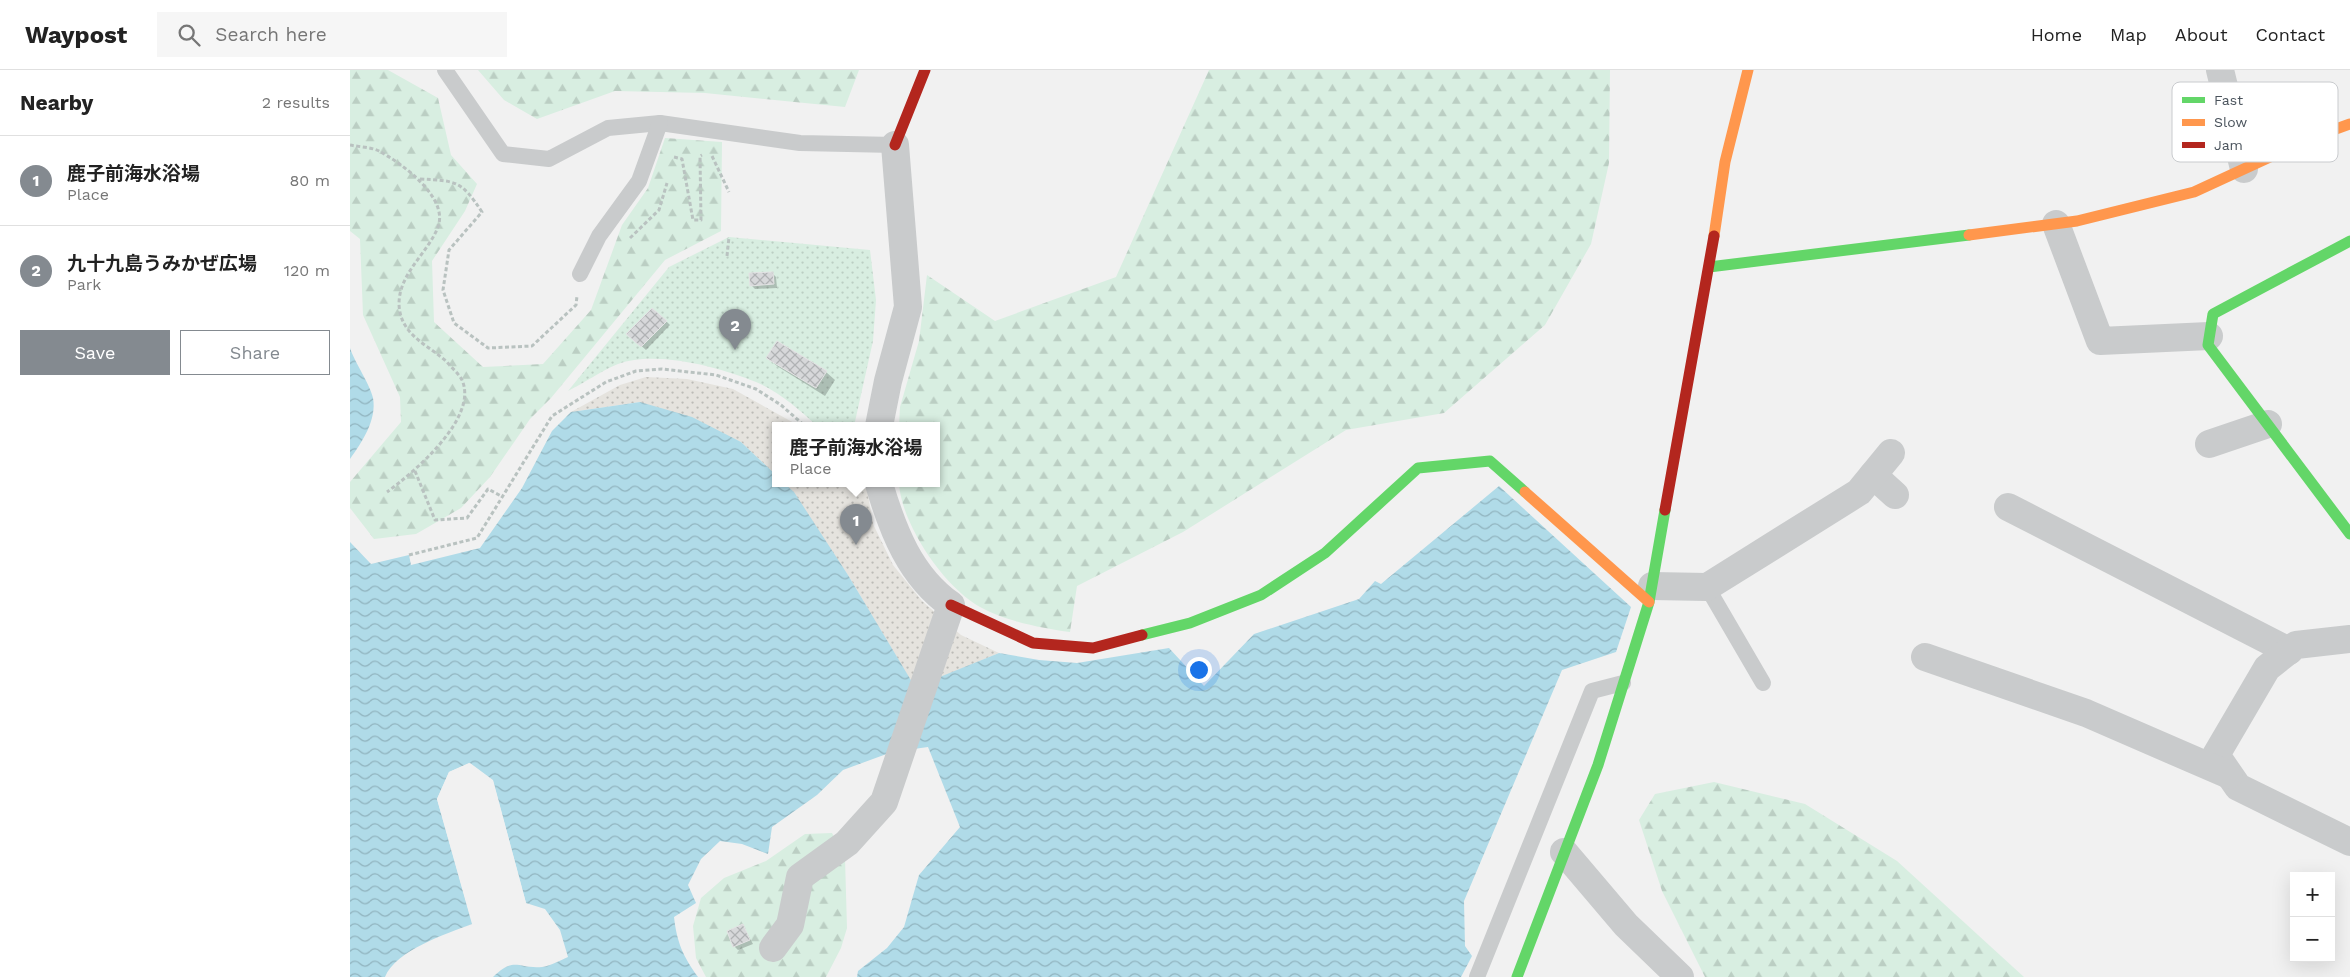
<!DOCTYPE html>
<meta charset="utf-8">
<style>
:root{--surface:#fff;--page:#f6f6f6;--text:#222;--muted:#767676;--line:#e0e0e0;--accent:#848a90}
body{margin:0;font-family:"Work Sans","Noto Sans JP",sans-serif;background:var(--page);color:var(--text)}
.controls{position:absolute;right:15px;bottom:15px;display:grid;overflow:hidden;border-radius:0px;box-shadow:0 5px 20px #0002}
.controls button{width:45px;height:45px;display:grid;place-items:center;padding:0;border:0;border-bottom:1px solid var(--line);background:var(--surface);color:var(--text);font:25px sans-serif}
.you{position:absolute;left:848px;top:599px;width:18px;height:18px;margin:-12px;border:4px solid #fff;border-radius:50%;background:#1a73e8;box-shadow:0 0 0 8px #1a73e833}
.badge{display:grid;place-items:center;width:32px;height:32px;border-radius:50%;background:var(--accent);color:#fff;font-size:16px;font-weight:700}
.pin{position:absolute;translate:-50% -41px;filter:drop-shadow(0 1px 2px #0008)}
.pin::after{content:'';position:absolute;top:26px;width:18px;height:15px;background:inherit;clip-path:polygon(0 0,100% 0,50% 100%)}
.popup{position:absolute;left:422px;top:352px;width:168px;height:65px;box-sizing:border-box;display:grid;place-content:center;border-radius:0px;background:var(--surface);filter:drop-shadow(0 1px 4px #0005);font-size:16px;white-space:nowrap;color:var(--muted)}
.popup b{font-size:19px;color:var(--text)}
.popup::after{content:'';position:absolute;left:50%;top:100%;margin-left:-10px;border:10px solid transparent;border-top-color:var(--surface)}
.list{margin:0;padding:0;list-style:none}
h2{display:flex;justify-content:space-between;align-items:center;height:65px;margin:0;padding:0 20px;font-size:21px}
h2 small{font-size:16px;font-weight:400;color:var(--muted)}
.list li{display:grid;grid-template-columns:32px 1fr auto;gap:15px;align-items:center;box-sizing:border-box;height:90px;padding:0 20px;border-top:1px solid var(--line)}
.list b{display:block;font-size:19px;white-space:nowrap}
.list p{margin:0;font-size:16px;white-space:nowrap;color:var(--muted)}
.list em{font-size:16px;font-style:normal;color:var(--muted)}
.actions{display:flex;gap:10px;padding:15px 20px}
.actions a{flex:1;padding:11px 0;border:1px solid var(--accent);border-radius:0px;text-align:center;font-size:18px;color:var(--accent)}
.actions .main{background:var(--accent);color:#fff}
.icon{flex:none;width:28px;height:28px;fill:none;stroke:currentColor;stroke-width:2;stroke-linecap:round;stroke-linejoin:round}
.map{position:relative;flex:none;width:2000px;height:907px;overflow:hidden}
header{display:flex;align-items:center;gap:30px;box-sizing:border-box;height:70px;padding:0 25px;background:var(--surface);border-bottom:1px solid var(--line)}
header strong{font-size:24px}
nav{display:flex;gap:28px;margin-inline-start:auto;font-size:18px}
.search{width:350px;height:45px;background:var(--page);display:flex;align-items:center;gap:12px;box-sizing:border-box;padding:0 18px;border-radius:0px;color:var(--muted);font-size:19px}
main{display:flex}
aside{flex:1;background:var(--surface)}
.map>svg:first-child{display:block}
.forest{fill:url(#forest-firs)}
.sand{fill:url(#sand-dots)}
.park{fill:url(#park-dots)}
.water{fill:url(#water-waves)}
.pier{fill:#f1f1f1}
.shadow{fill:#0003}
.building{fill:url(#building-cross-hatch);stroke:#e3e3e4}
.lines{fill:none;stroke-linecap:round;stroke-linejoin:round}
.path{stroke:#b9c2c0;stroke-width:3;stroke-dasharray:4 2.5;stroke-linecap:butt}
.lane{stroke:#c9cbcc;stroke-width:16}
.street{stroke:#c9cbcc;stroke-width:28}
.fast{stroke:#63d668;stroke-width:11}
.slow{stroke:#ff974d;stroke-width:11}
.jam{stroke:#b3261e;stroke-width:11}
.key{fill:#fff;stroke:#c9cbce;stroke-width:1}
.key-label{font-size:14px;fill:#4a535c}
</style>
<header>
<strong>Waypost</strong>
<div class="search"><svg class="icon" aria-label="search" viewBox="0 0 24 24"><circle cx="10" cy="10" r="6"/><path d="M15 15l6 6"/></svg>Search here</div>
<nav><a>Home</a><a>Map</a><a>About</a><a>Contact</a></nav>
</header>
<main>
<aside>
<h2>Nearby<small>2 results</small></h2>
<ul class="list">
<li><span class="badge">1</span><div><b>鹿子前海水浴場</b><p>Place</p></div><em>80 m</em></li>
<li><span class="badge">2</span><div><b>九十九島うみかぜ広場</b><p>Park</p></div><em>120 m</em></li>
</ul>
<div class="actions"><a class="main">Save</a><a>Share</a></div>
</aside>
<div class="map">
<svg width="2000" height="907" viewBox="0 0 2000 907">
<defs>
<pattern id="forest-firs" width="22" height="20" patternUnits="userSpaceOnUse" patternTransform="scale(1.25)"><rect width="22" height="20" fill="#d8eee1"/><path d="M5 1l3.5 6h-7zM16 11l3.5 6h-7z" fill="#bbcec3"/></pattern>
<pattern id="sand-dots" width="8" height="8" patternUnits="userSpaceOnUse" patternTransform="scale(1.25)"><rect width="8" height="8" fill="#e5e3de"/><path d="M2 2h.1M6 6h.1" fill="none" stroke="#bcbbb7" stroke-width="1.8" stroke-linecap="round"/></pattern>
<pattern id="park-dots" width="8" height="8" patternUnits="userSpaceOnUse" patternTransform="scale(1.25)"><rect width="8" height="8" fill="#d8eee1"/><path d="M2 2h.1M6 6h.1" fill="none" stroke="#bbcec3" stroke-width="1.8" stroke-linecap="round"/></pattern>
<pattern id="water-waves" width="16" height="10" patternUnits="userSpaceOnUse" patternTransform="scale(1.25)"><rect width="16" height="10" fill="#b0dbe8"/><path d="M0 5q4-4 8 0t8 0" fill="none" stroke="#91b4bf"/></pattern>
<pattern id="building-cross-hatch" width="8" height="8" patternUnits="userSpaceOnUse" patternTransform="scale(1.25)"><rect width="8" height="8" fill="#d7d8da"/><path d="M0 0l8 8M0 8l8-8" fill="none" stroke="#b0b2b4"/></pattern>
</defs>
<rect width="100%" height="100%" fill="#f1f1f1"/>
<g class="forest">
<polygon points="0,0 38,0 88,28 101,85 127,114 115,141 82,191 84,252 133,297 193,294 241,240 272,155 298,118 315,68 372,72 371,161 315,190 201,328 180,349 140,407 111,438 66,464 24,469 0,438 0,412 51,352 50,327 13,245 10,169 0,161"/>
<polygon points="128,0 509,0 495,37 355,23 265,21 187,49 154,30"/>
<path d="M859 0H1260L1259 93 1241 174 1195 255 1094 343 996 360 833 462 727 516 720 562C691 558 650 550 625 534 591 512 552 454 549 414H586V356H549L550 337 569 271 577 205 645 251 766 207Z"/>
<polygon points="1364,712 1455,734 1547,791 1674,907 1355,907 1312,821 1289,750 1305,724"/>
<polygon points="482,763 495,788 497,858 491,878 476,907 356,907 346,888 343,856 351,828 374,808 416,791 455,764"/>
</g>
<g class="sand">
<polygon points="296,307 337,309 383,319 444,353 447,356 426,356 426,405 391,372 290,332 221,342 270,315"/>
<polygon points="435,414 503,414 508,418 517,419 523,454 543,495 572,531 611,565 649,583 565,618 498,505"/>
</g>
<path class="park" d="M379 167 520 180 526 230 523 271 504 356H467C450 340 428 321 406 312 369 297 306 280 268 294 251 301 234 313 218 321L319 197Z"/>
<g class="water">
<path d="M0 278C5 293 20 314 23 328 27 350 12 372 0 389Z"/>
<path d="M290 332 342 347 391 372 426 405V414H435L444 422 498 505 565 617 649 583 689 590 727 593 819 578 854 616 904 564 1009 529 1025 511 1031 514 1149 416 1281 537 1266 582 1212 600 1114 831 1115 876 1122 886 1111 907H507L508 901 537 878 554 857 569 805 610 757 578 677 542 682 493 700 467 725 422 757 418 784 392 774 370 771 351 789 338 815 346 833 324 847C327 873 333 886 348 907H143C165 886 167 899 192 897 200 896 211 890 218 887L210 860 195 839 176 833 143 711 119 693 99 702 87 729 122 854C96 864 46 880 35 907H0V472L21 494 59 485 61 495 130 478 172 418 202 361 221 342Z"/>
</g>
<polygon class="pier" points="120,693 143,710 176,833 174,834 141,712 119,696 101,704 90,730 123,856 87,729 99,702"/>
<g class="shadow">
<polygon points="422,203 426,207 427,218 405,219 401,215"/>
<polygon points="316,251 320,255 296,280 278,264"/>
<polygon points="418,288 476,302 485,310 475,326 427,296"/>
<polygon points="393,856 403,874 388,880 384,876"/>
</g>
<g class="building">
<polygon points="423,202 424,214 400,216 399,203"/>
<polygon points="302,238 317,251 291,277 276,264"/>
<polygon points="427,271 477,301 466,318 416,288"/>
<polygon points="393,854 400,870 383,877 377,861"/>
</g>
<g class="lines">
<g class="path">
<path d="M0 75C9 77 21 77 29 81 51 93 99 127 88 157 78 183 49 203 49 234 50 265 77 274 97 292 101 297 109 304 112 310 129 348 63 403 37 422"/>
<polyline points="362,86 379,122"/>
<polyline points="324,87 332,89 343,150 351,150 350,86 352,85"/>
<path d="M70 109C106 111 111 110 132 142L99 180 93 220 104 253 138 278 182 276 226 235 227 226"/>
<polyline points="280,168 309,140 317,113"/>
<polyline points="377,186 379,167"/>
<polyline points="65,401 85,450 117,448 138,419 153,427"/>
<polyline points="59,485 127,468 202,346 256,312 286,301 312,299 366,305 406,319 431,335 455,356"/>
</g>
<g class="lane">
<polyline points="95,0 153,84 199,89 258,58 310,53 450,73 545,75"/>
<polyline points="230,204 249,166 289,111 310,53"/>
<polyline points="1357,517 1413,613"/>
<polyline points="1127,907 1242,621 1273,613"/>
</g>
<g class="street">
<polyline points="1870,0 1894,99"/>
<polyline points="1706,154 1750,271 1859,266"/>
<polyline points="529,356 538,311 558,237 545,75"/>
<polyline points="1859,374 1918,354"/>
<polyline points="1523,405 1545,425"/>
<polyline points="1658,437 1939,581"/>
<polyline points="1302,516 1357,517 1509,422 1541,383"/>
<polyline points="2000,569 1946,575 1917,598 1866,685 1888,717 2000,772"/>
<polyline points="1575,587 1736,643 1879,705"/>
<polyline points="1214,782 1276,855 1330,907"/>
<path d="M423 878 440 855 450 807 497 773 534 732 601 535C560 506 543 461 529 414"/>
</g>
<g class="fast">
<polyline points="2000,171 1863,244 1858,275 2000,464"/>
<polyline points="1359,197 1619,165"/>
<polyline points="792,565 840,553 911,525 975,483 1068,398 1140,391 1175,422"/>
<polyline points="1167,907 1248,695 1299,532 1315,440"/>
</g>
<g class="slow">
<polyline points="1619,165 1727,151 1844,122 1961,68 2000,54"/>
<polyline points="1364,166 1375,92 1398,0"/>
<polyline points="1175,422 1299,532"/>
</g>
<g class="jam">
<polyline points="545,75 575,0"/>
<polyline points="1315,440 1364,166"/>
<polyline points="601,535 683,573 743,578 792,565"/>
</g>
</g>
<rect x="1822" y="12" width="166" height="80" rx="8" class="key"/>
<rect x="1832" y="27" width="23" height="6" fill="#63d668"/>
<rect x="1832" y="49" width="23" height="7" fill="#ff974d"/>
<rect x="1832" y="72" width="23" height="6" fill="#b3261e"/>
<g class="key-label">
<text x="1864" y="35">Fast</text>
<text x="1864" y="57">Slow</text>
<text x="1864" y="80">Jam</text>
</g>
</svg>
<div class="controls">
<button>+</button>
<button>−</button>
</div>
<div class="you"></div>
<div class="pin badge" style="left:506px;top:475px">1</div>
<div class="popup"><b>鹿子前海水浴場</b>Place</div>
<div class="pin badge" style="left:385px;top:280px">2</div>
</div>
</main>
